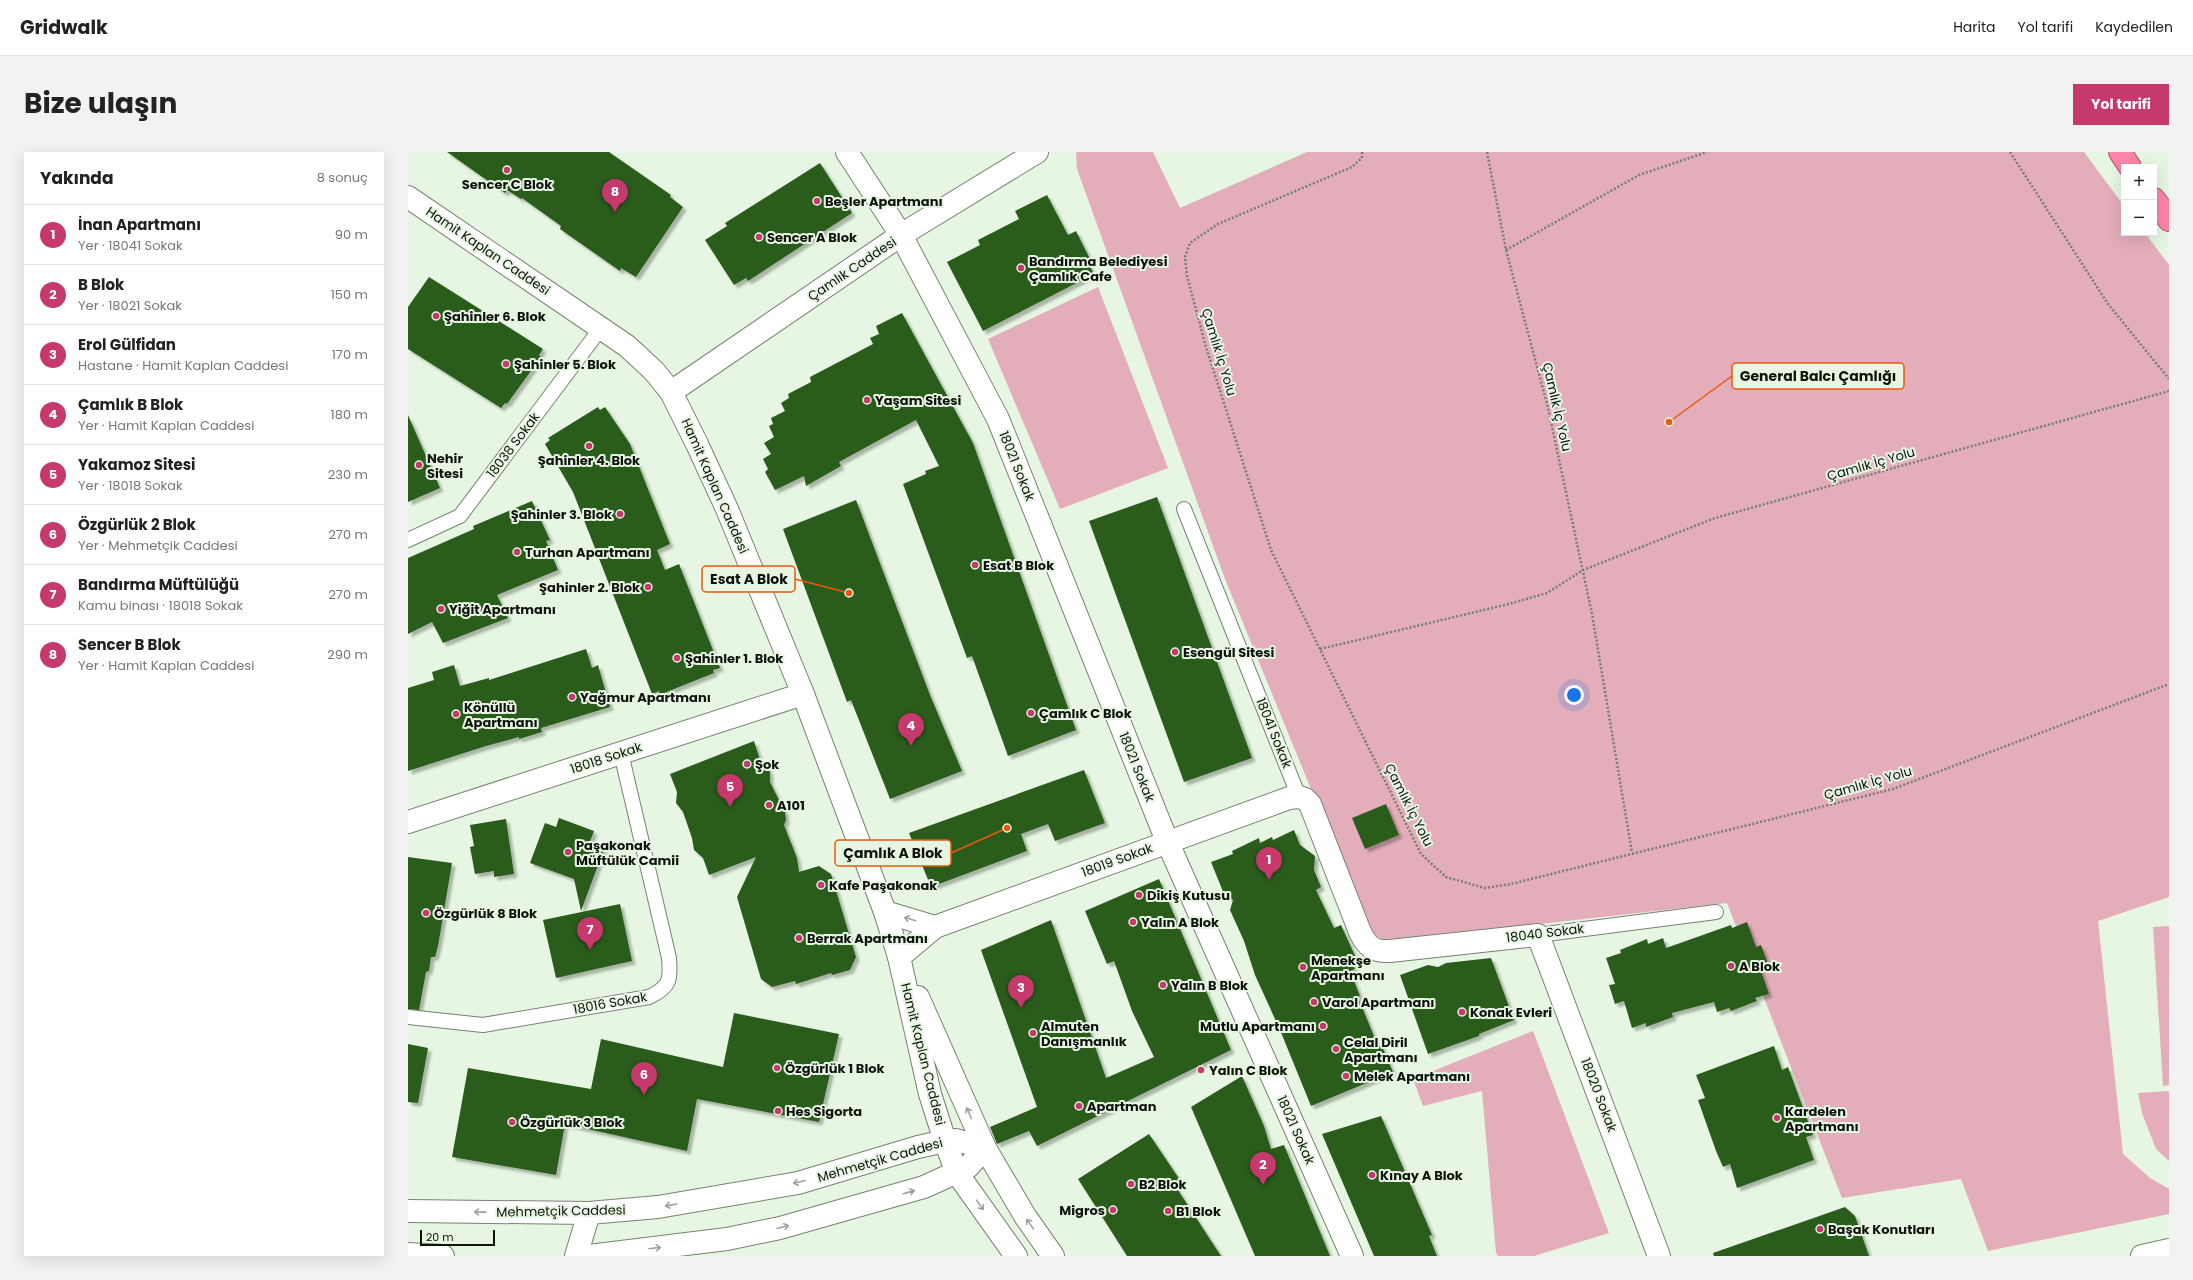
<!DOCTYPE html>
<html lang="tr">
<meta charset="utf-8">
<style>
:root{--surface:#fff;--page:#f2f2f2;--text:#222;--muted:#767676;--line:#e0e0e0;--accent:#c5396c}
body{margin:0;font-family:Poppins,sans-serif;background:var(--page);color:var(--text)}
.controls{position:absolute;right:12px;top:12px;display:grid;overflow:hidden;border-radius:0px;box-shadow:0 4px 16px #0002}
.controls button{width:36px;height:36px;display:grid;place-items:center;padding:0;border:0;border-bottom:1px solid var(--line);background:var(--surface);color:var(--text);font:20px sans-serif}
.scale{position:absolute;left:12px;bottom:10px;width:75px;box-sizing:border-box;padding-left:4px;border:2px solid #0e130c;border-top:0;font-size:11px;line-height:14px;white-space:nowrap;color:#0e130c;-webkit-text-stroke:3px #e6f6e2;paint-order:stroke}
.you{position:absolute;left:1166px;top:543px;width:14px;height:14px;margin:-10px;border:3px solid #fff;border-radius:50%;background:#1a73e8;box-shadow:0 0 0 6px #1a73e833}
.badge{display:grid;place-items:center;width:26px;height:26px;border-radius:50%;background:var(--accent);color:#fff;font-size:13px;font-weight:700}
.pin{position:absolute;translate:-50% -33px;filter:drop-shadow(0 1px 2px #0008)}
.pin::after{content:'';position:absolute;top:21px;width:14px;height:12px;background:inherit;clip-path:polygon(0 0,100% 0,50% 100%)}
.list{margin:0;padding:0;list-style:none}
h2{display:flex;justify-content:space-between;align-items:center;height:52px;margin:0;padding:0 16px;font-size:17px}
h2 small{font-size:13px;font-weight:400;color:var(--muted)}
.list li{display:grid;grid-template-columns:26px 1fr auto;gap:12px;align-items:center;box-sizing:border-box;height:60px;padding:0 16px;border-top:1px solid var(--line)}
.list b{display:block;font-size:15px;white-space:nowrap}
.list p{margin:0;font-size:13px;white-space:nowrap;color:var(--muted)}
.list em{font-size:13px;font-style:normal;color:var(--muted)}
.map{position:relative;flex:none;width:1761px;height:1104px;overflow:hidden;border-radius:0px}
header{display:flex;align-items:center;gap:24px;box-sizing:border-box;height:56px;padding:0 20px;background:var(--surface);border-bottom:1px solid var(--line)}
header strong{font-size:19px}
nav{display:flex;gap:22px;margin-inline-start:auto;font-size:14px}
.intro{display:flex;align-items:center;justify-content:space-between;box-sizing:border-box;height:96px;padding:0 24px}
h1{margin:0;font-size:28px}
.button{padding:10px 18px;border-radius:0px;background:var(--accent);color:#fff;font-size:14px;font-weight:700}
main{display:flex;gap:24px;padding:0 24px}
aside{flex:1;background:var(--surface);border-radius:0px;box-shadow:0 4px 16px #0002}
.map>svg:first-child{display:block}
.green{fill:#e4adba}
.building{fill:#2b5c1b;filter:url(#shadow)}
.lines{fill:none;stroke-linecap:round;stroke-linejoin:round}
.lane-casing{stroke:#758371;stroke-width:16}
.street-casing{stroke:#758371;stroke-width:24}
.secondary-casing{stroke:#758371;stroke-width:24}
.highway-casing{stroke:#aa5c71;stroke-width:24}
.path{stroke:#757f72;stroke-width:2.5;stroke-dasharray:2 2;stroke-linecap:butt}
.lane{stroke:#fff;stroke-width:14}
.street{stroke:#fff;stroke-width:22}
.secondary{stroke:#fff;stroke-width:22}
.highway{stroke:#fe84a8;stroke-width:22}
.oneway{stroke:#9fa19e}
.poi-dot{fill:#c5396c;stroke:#e6f6e2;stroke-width:1.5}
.labels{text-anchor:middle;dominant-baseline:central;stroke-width:4;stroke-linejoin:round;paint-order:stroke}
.poi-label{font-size:13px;font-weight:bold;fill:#0e130c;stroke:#e6f6e2;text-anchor:start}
.street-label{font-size:13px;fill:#0e130c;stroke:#e6f6e2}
.leader{fill:none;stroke:#e8590c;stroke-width:1.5}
.callout-dot{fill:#e8590c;stroke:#e6f6e2;stroke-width:1.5}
.callout{fill:#e6f6e2;stroke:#e8590c;stroke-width:1.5}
.callout-label{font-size:14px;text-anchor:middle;font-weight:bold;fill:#0e130c}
</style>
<header>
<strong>Gridwalk</strong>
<nav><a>Harita</a><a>Yol tarifi</a><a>Kaydedilen</a></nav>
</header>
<div class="intro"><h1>Bize ulaşın</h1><a class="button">Yol tarifi</a></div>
<main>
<aside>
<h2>Yakında<small>8 sonuç</small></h2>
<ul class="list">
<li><span class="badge">1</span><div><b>İnan Apartmanı</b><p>Yer · 18041 Sokak</p></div><em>90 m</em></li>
<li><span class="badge">2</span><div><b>B Blok</b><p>Yer · 18021 Sokak</p></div><em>150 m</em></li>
<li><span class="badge">3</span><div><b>Erol Gülfidan</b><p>Hastane · Hamit Kaplan Caddesi</p></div><em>170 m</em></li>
<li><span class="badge">4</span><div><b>Çamlık B Blok</b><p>Yer · Hamit Kaplan Caddesi</p></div><em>180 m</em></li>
<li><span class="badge">5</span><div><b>Yakamoz Sitesi</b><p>Yer · 18018 Sokak</p></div><em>230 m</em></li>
<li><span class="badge">6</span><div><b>Özgürlük 2 Blok</b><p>Yer · Mehmetçik Caddesi</p></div><em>270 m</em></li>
<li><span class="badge">7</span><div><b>Bandırma Müftülüğü</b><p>Kamu binası · 18018 Sokak</p></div><em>270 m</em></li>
<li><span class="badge">8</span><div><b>Sencer B Blok</b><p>Yer · Hamit Kaplan Caddesi</p></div><em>290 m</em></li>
</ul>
</aside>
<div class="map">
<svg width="1761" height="1104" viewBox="0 0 1761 1104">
<defs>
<filter id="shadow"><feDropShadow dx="3.5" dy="3.5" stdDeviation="1" flood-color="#0004"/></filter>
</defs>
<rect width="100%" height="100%" fill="#e6f6e2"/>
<g class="green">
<polygon points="668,0 745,0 772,56 899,0 1676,0 1716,54 1716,81 1737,81 1761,113 1761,745 1690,769 1715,1002 1742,1026 1761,1037 1761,1062 1580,1099 1553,1027 1434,1046 1319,751 1105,775 984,792 962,781 817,427 669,17"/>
<polygon points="690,135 760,316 652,357 580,187"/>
<polygon points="1761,774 1761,933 1755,934 1745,775"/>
<polygon points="1125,879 1201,1081 1126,1104 1090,1104 1088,1101 1074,939 1015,954 1005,927"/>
<polygon points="1761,939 1761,1009 1748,997 1734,961 1730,941"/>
</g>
<g class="building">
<polygon points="39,0 201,0 263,43 262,45 275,55 228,125 213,116 212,119 152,77 153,74 114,46 113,47 99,38 97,41"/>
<polygon points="412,11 444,61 340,129 338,126 326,133 297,88 319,74 317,71"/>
<polygon points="639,43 660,83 668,79 682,107 679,109 686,122 575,179 539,110 572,93 570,88 611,67 607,59"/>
<polygon points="21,125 135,197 131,203 133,205 99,252 97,251 93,256 0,197 0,155"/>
<polygon points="494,161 565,291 668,578 600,604 564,504 559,506 495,332 518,322 517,319 531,314 508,268 431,310 433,314 398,334 396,324 367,338 357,320 360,317 355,307 363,302 356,291 366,285 361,274 365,272 363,266 377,259 373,251 381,246 380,242 403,230 402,225 465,192 462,186 471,182 468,174"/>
<polygon points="190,255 192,258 197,255 222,292 262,392 249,398 257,418 271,412 312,516 305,518 306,521 251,543 251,539 244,542 165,340 137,292 142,288 140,286"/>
<polygon points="0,263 32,336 0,350"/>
<polygon points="749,345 844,606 776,630 681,369"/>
<polygon points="448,348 522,543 554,619 482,647 443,548 439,550 375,377"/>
<polygon points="124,349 142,388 138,389 150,418 89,443 100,466 35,491 24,470 0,482 0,406 66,377 65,374"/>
<polygon points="178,497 184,516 190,513 202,555 133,576 134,580 111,587 111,585 78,594 0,619 0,536 26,528 24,520 46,513 52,534 81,526 81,528"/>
<polygon points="346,589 352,608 357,612 362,620 362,630 377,660 378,668 376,673 389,706 391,720 411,714 423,722 448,805 442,818 424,823 423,821 388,832 387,829 364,835 353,827 329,745 348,705 301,723 295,706 286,698 284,686 275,660 268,651 269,640 262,622"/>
<polygon points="676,618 697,671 647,689 640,672 613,682 619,699 523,735 501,681"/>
<polygon points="978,652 991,683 957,697 944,666"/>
<polygon points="151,666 186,679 181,692 196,697 173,759 166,727 122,711 137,671 148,675"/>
<polygon points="98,667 106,722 86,725 86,719 67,722 62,695 66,694 62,673"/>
<polygon points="886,678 892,693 907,704 906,718 913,735 908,738 926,776 933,773 948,806 942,808 947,817 942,819 952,844 950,845 970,894 973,892 985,920 903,954 872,878 847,823 836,789 822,758 825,748 816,742 803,710 825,702 824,699 851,686 852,691 864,685 865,688"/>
<polygon points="0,705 44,711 30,794 27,805 23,805 21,819 18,820 11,858 0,857"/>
<polygon points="751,727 823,898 629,994 621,979 589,992 582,975 629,955 573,798 643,768 698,926 746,905 724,859 706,809 699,812 677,759"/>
<polygon points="212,752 224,809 148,826 135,768"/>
<polygon points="1339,770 1348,795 1353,793 1360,812 1352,816 1361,842 1347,846 1349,849 1323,859 1321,856 1309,860 1306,850 1264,861 1265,865 1238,875 1238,871 1224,876 1216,849 1207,852 1201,833 1207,832 1198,806 1213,801 1212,798 1239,787 1240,792 1255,786 1258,796 1323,773 1324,776"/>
<polygon points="1083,806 1106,868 1071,882 1071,884 1020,902 992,823 1020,813 1030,815 1038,811"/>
<polygon points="326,861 431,882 411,970 289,947 279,999 157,972 148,1023 44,1005 60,916 183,937 193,887 315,915"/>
<polygon points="0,892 20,896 10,951 0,950"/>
<polygon points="1366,894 1374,918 1380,915 1405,983 1398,985 1406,1008 1329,1036 1322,1012 1315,1015 1308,999 1290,948 1297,946 1288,923"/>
<polygon points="834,924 856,974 863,997 876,993 922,1104 847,1104 783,955"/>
<polygon points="973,964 1024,1083 1021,1084 1029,1104 966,1104 914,982"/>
<polygon points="741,982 774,1031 768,1035 813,1104 719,1104 670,1027"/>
<polygon points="1437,1055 1447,1064 1461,1104 1306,1104 1305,1101"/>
</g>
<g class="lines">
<defs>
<g id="lane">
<polyline points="776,357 891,645"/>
<polyline points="0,388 52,364 193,176"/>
<polyline points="1130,783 1308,760"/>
<path d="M0 865 75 873 241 845C262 835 263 828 261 806L213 601"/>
</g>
<g id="street">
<polyline points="439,0 493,83 590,267 759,689 944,1104"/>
<polyline points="263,240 493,83 629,0"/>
<polyline points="0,670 395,542"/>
<polyline points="477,760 527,775"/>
<path d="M491 805 527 775 881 646 891 645 897 647 902 652 952 780C959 795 966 800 982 799L1130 783 1251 1104"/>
<polyline points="168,1104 181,1061"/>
</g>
<g id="secondary">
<polyline points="0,45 219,194 246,219 263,240 289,292 319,357 395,542 477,760 491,805 522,942 537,989 549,1021 608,1104"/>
<polyline points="510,845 577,996 617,1064 645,1104"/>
<polyline points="0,1059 181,1061 250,1055 390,1031 510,995 537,989 548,988 577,996"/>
<polyline points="0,1102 35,1104"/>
<polyline points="181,1104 319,1087 372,1076 516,1035 560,1015 577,996"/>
<polyline points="1734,1104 1761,1098"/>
</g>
<g id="highway">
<polyline points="1712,0 1722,15"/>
<polyline points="1746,47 1761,68"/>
</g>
</defs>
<use href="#lane" class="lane-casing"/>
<use href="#street" class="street-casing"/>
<use href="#secondary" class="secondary-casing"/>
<use href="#highway" class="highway-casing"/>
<g class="path">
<polyline points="954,0 954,6 944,15 810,72 782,91 777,105 779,124 798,195 863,398 1013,702 1038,725 1077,736 1103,732 1485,637 1761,532"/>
<polyline points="1079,0 1098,98 1140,256 1184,462 1224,701"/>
<polyline points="1602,0 1700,152 1761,227"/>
<polyline points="1098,98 1231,23 1299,0"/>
<polyline points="912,497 1101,452 1139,441 1175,418 1307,366 1761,239"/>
</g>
<use href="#lane" class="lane"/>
<use href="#street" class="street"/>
<use href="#secondary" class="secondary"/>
<use href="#highway" class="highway"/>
</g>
<defs><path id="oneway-shaft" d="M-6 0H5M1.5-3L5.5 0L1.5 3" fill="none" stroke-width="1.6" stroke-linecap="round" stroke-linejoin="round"/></defs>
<g class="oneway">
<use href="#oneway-shaft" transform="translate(502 767) rotate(-163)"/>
<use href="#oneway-shaft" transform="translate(561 961) rotate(-113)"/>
<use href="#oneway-shaft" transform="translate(391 1030) rotate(166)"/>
<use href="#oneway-shaft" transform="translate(501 1040) rotate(-16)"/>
<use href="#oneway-shaft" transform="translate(263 1053) rotate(170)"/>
<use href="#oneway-shaft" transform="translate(572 1053) rotate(55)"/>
<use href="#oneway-shaft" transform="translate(72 1060) rotate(-179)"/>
<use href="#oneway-shaft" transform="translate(622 1072) rotate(-125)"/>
<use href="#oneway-shaft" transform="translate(375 1075) rotate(-15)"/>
<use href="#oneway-shaft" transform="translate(247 1096) rotate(-7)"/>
</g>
<g class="poi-dot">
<circle cx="99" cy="18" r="4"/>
<circle cx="409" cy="49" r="4"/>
<circle cx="351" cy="85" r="4"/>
<circle cx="613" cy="116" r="4"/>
<circle cx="28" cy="164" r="4"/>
<circle cx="98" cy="212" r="4"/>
<circle cx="459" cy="248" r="4"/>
<circle cx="181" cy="294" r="4"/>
<circle cx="11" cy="313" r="4"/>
<circle cx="212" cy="362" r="4"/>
<circle cx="109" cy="400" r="4"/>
<circle cx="567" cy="413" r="4"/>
<circle cx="240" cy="435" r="4"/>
<circle cx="33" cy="457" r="4"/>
<circle cx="767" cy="500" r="4"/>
<circle cx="269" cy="506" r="4"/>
<circle cx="164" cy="545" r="4"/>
<circle cx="623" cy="561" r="4"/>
<circle cx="48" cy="562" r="4"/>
<circle cx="339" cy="612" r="4"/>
<circle cx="361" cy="653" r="4"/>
<circle cx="160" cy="700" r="4"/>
<circle cx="413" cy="733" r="4"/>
<circle cx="731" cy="743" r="4"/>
<circle cx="18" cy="761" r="4"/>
<circle cx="725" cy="770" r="4"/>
<circle cx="391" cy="786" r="4"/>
<circle cx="1323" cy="814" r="4"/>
<circle cx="895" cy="815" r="4"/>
<circle cx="755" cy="833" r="4"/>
<circle cx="906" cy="850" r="4"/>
<circle cx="1054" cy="860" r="4"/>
<circle cx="915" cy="874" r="4"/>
<circle cx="625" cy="881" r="4"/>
<circle cx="928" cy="897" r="4"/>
<circle cx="369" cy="916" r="4"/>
<circle cx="793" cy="918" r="4"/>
<circle cx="938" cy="924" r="4"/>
<circle cx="671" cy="954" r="4"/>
<circle cx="370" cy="959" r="4"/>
<circle cx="1369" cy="966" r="4"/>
<circle cx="104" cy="970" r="4"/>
<circle cx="964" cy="1023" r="4"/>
<circle cx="723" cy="1032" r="4"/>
<circle cx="705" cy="1058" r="4"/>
<circle cx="760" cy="1059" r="4"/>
<circle cx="1412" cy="1077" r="4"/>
</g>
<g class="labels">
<g class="poi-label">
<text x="99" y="32" text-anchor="middle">Sencer C Blok</text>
<text x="417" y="49">Beşler Apartmanı</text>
<text x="359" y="85">Sencer A Blok</text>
<text x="621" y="109">Bandırma Belediyesi<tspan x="621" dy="15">Çamlık Cafe</tspan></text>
<text x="36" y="164">Şahinler 6. Blok</text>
<text x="106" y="212">Şahinler 5. Blok</text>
<text x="467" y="248">Yaşam Sitesi</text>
<text x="19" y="306">Nehir<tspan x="19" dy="15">Sitesi</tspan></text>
<text x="181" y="308" text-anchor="middle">Şahinler 4. Blok</text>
<text x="204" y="362" text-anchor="end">Şahinler 3. Blok</text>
<text x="117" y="400">Turhan Apartmanı</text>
<text x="575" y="413">Esat B Blok</text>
<text x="232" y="435" text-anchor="end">Şahinler 2. Blok</text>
<text x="41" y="457">Yiğit Apartmanı</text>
<text x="775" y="500">Esengül Sitesi</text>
<text x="277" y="506">Şahinler 1. Blok</text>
<text x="172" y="545">Yağmur Apartmanı</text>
<text x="56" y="555">Könüllü<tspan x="56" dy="15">Apartmanı</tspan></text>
<text x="631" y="561">Çamlık C Blok</text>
<text x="347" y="612">Şok</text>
<text x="369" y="653">A101</text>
<text x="168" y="693">Paşakonak<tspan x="168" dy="15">Müftülük Camii</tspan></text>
<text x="421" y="733">Kafe Paşakonak</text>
<text x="739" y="743">Dikiş Kutusu</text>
<text x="26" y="761">Özgürlük 8 Blok</text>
<text x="733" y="770">Yalın A Blok</text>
<text x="399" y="786">Berrak Apartmanı</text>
<text x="903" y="808">Menekşe<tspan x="903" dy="15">Apartmanı</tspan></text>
<text x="1331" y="814">A Blok</text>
<text x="763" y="833">Yalın B Blok</text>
<text x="914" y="850">Varol Apartmanı</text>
<text x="1062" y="860">Konak Evleri</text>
<text x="633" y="874">Almuten<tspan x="633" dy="15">Danışmanlık</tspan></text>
<text x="907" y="874" text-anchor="end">Mutlu Apartmanı</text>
<text x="936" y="890">Celal Diril<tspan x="936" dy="15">Apartmanı</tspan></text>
<text x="377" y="916">Özgürlük 1 Blok</text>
<text x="801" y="918">Yalın C Blok</text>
<text x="946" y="924">Melek Apartmanı</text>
<text x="679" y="954">Apartman</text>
<text x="378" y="959">Hes Sigorta</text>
<text x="1377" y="959">Kardelen<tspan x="1377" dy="15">Apartmanı</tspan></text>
<text x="112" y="970">Özgürlük 3 Blok</text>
<text x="972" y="1023">Kınay A Blok</text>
<text x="731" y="1032">B2 Blok</text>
<text x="697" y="1058" text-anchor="end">Migros</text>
<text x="768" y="1059">B1 Blok</text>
<text x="1420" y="1077">Başak Konutları</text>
</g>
<g class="street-label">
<text transform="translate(80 99) rotate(34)">Hamit Kaplan Caddesi</text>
<text transform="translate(444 117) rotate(-34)">Çamlık Caddesi</text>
<text transform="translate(811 200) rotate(73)">Çamlık İç Yolu</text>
<text transform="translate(1149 255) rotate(77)">Çamlık İç Yolu</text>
<text transform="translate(105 293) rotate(-53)">18038 Sokak</text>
<text transform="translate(1463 312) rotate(-16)">Çamlık İç Yolu</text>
<text transform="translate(609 314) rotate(68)">18021 Sokak</text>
<text transform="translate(307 334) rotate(66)">Hamit Kaplan Caddesi</text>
<text transform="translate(866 581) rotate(68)">18041 Sokak</text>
<text transform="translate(198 606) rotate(-18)">18018 Sokak</text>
<text transform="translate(729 615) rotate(68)">18021 Sokak</text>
<text transform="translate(1460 631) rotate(-16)">Çamlık İç Yolu</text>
<text transform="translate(1001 653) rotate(63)">Çamlık İç Yolu</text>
<text transform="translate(709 708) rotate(-20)">18019 Sokak</text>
<text transform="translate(1137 781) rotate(-7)">18040 Sokak</text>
<text transform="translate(202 851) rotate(-10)">18016 Sokak</text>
<text transform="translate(515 902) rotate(76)">Hamit Kaplan Caddesi</text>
<text transform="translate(1191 943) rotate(69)">18020 Sokak</text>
<text transform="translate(888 978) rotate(66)">18021 Sokak</text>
<text transform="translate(472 1008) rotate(-16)">Mehmetçik Caddesi</text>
<text transform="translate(153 1059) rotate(-1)">Mehmetçik Caddesi</text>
</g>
</g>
<path class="leader" d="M1261 270L1324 224M441 441L387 427M599 676L543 701"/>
<g class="callout-dot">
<circle cx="1261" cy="270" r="4"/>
<circle cx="441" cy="441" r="4"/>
<circle cx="599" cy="676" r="4"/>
</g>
<g class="callout">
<rect x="1324" y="211" width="172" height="26" rx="4"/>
<rect x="294" y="414" width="93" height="26" rx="4"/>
<rect x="427" y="688" width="116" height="26" rx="4"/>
</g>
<g class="callout-label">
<text x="1410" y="229">General Balcı Çamlığı</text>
<text x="341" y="432">Esat A Blok</text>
<text x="485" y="706">Çamlık A Blok</text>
</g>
</svg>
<div class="controls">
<button>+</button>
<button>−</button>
</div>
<div class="scale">20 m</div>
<div class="you"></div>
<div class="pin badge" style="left:861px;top:728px">1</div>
<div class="pin badge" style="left:855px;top:1033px">2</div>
<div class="pin badge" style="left:613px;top:856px">3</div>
<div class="pin badge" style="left:503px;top:594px">4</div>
<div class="pin badge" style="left:322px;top:655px">5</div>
<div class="pin badge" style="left:236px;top:943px">6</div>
<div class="pin badge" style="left:182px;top:798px">7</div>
<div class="pin badge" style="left:207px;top:60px">8</div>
</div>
</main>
